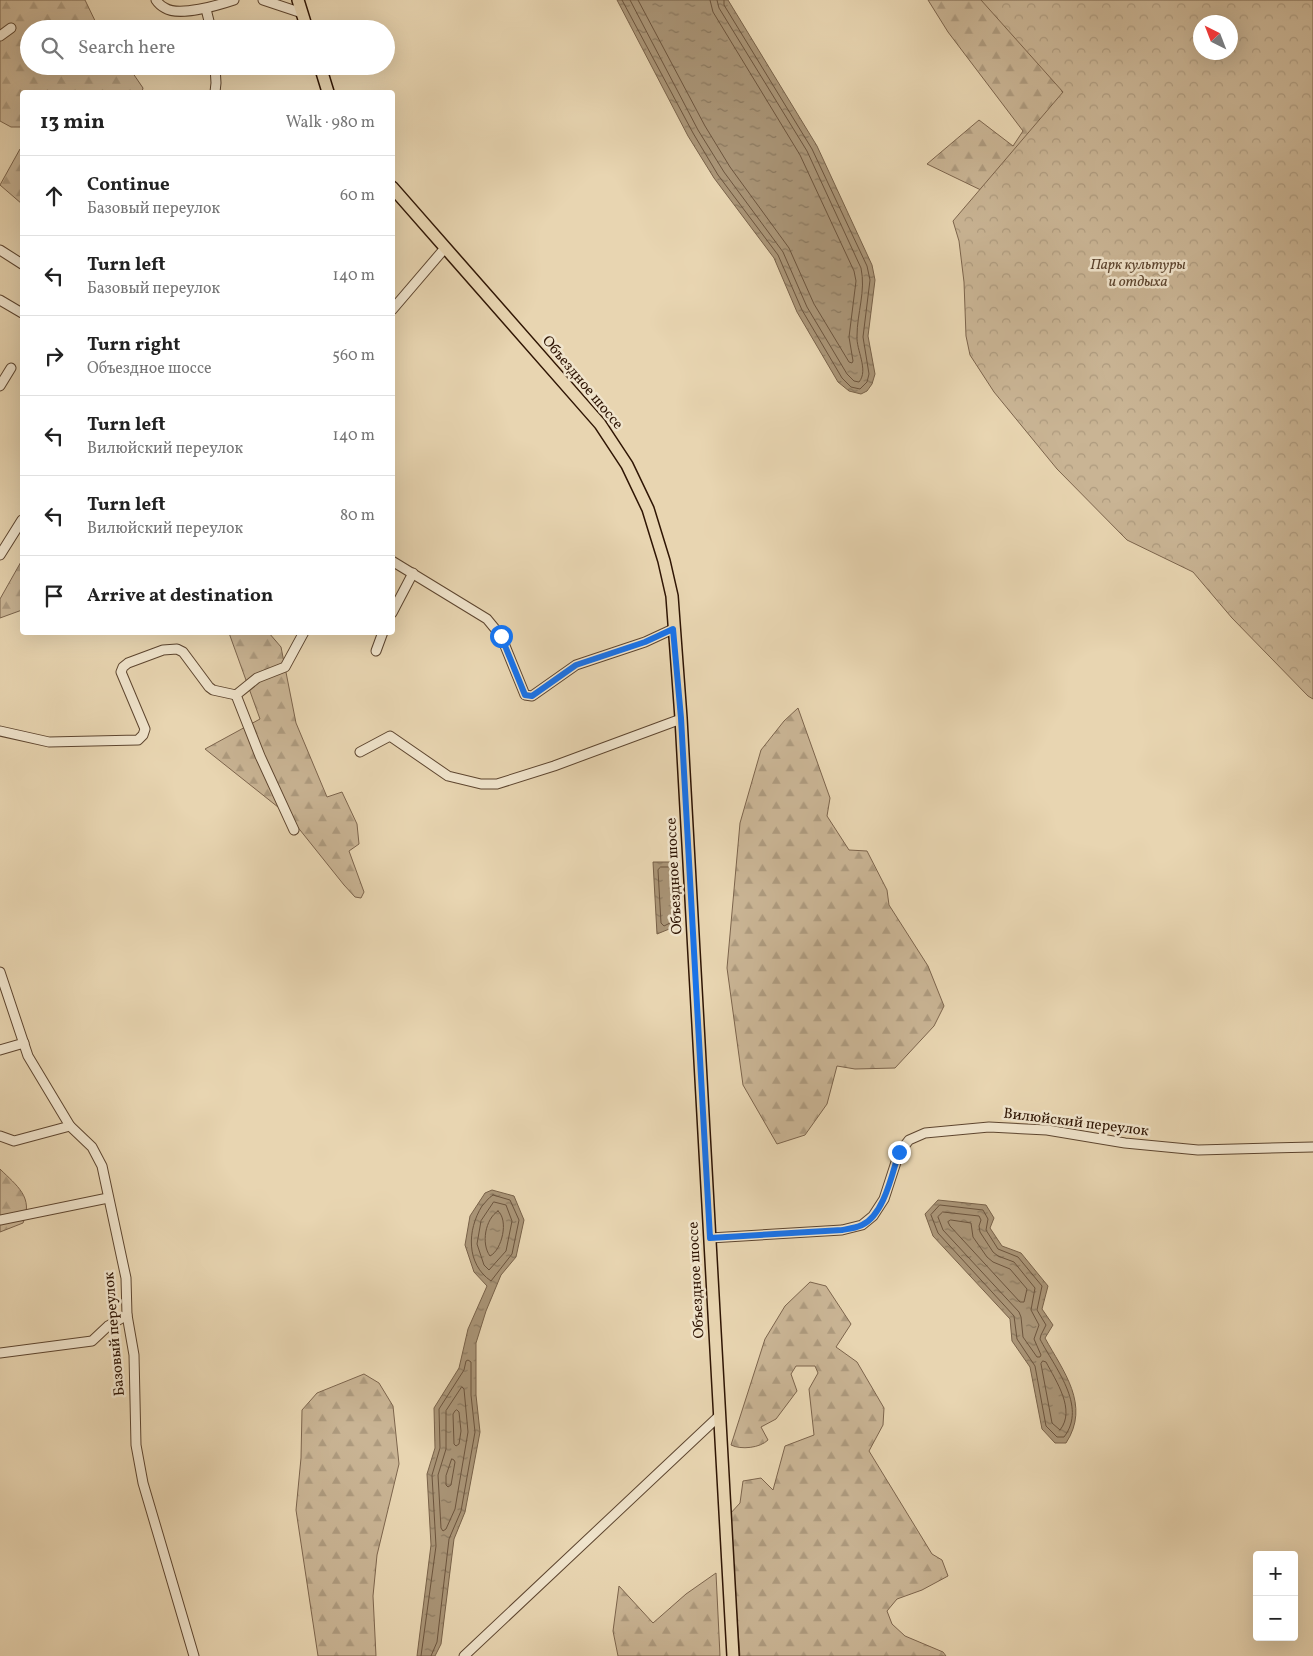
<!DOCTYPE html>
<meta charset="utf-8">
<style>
:root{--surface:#fff;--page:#f6f6f6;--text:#222;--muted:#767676;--line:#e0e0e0}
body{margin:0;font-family:Vollkorn,serif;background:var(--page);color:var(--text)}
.controls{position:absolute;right:15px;bottom:15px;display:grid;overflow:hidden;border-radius:5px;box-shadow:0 5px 20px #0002}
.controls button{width:45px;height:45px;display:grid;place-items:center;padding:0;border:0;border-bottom:1px solid var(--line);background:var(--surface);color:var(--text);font:25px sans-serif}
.compass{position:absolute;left:1193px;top:15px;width:45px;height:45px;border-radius:50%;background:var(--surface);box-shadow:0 5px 20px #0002;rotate:318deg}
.stop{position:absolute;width:15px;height:15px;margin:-11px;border:4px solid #1a73e8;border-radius:50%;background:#fff}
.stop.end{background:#1a73e8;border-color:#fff;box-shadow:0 1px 5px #0008}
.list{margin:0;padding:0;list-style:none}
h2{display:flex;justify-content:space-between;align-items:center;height:65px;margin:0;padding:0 20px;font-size:21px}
h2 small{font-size:16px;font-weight:400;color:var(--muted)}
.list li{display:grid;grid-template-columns:32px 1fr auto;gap:15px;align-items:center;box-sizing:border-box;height:80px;padding:0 20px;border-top:1px solid var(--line)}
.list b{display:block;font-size:19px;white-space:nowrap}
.list p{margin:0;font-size:16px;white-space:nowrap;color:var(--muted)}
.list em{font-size:16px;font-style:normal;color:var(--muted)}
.icon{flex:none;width:28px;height:28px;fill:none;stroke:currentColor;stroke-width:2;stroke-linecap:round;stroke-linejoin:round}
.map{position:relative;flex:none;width:1313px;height:1656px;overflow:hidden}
.search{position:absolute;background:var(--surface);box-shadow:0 5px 20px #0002;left:20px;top:20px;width:375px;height:55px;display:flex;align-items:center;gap:12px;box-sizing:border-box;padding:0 18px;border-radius:28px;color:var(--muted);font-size:19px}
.panel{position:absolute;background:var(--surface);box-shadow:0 5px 20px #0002;left:20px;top:90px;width:375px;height:545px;border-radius:5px}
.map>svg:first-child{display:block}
.forest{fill:url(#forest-firs);stroke:#7c644c}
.park{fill:url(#park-crowns);stroke:#7c644c;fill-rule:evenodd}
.water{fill:url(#water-ripples);stroke:#786148}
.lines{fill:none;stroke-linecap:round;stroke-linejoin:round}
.shore{stroke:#6c543d;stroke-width:1}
.minor-casing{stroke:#5d452f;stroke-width:11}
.major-casing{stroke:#2f1504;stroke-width:14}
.minor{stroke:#f0e4cc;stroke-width:9}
.major{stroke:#e8d5b1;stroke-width:11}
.route{stroke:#1a73e8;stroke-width:6}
.labels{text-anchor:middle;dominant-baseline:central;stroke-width:5;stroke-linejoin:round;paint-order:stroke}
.park-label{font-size:15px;font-style:italic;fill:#5d452f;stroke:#f0e4cc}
.street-label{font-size:15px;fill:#2f1504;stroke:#f0e4cc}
</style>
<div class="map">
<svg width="1313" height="1656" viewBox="0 0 1313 1656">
<defs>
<pattern id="forest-firs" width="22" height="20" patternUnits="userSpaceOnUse" patternTransform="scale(1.25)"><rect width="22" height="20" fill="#c9b494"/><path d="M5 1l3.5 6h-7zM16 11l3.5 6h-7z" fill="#ad9a7e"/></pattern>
<pattern id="park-crowns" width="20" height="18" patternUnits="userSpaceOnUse" patternTransform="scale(1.25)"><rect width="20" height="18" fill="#c9b494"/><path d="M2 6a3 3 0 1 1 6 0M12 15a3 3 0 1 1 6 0" fill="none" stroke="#ad9a7e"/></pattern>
<pattern id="water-ripples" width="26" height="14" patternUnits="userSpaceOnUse" patternTransform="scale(1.25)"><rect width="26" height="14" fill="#a99476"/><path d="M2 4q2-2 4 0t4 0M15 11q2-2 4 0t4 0" fill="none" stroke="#8a785f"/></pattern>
</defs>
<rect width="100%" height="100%" fill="#e8d5b1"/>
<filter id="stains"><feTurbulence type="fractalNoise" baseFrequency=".004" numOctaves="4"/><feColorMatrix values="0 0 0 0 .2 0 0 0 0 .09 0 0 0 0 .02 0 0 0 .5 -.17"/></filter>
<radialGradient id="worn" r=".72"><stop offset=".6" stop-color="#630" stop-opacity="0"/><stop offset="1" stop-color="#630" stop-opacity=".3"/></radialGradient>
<g class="forest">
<polygon points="0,0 85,0 99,29 29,29 29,66 128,66 143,88 142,92 22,92 22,127 11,127 0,121"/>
<polygon points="928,0 1170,0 1060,87 1074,118 985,192 927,164 979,120 1013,146 1023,131 948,32"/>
<polygon points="20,149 22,149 22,204 0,185"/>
<polygon points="22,560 22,610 0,618 0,599"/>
<polygon points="229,633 269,633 281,647 296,723 327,797 342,792 357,824 359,844 349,851 364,892 361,898 355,897 344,885 288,815 205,749 260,719"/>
<polygon points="798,708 830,798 827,816 849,850 867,851 887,890 889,905 928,966 944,1006 934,1026 895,1068 855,1069 837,1066 827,1104 805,1135 777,1144 743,1085 727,968 740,823 761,750 784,721"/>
<path d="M0 1169C17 1186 34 1197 23 1223L0 1232Z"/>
<path d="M810 1282 826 1286 851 1324 836 1347 857 1362 884 1408 883 1425 869 1451 932 1554 942 1560 948 1576 922 1590 897 1599 887 1611 892 1624 905 1636 943 1652 946 1656H740L729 1515 740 1503 743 1481 761 1478 773 1490 785 1446 814 1435 809 1389 818 1373 815 1366H796L791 1374 797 1391 776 1419 761 1427 768 1440C760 1448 741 1450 731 1445L765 1339 785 1306Z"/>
<polygon points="364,1374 379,1383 393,1406 399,1464 377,1555 373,1596 376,1656 318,1656 296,1510 301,1458 302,1410 317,1393"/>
<polygon points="716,1573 720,1656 618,1656 613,1631 619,1586 653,1623 686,1594"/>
</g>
<path class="park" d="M981 0H1313V699L1308 696 1232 618 1193 572 1127 540 1057 469 994 392 970 355 966 336 964 282 959 241 953 221 1063 92ZM1200 22H1230V52H1200Z"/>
<g class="water">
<polygon points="617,0 728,0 817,146 872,265 875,280 868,336 875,374 872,384 867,391 861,394 849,391 838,382 797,312 774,258 714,178 688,136"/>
<polygon points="653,862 676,862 679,925 657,934"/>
<polygon points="492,1190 514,1196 524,1220 516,1257 501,1275 486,1311 476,1343 476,1395 480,1432 465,1512 454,1539 441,1644 435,1656 417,1656 431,1545 427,1474 435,1448 434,1408 459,1368 468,1329 487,1286 474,1272 465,1245 470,1216 485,1193"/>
<path d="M938 1200 986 1205 994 1218 990 1228 1002 1246 1021 1253 1048 1286 1042 1309 1053 1325 1045 1338C1063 1371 1091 1405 1066 1443H1055L1042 1429 1030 1367 1012 1341 1010 1319 933 1236 925 1214Z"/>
</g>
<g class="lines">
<g class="shore">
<polyline points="622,0 693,133 718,175 778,255 802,310 842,378 851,387 860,389 867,382 869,374 863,337 870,280 867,266 812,149 724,5 724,0"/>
<path d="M630 0 698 130 724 172 783 252 807 307 847 374 854 381 859 382C869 370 856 350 857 336 857 313 866 291 861 268L807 151 719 8 717 0"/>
<polyline points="638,0 705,126 730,167 789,248 814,304 849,362 852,363 853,361 849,337 856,281 854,271 800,155 713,12 710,0"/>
<polygon points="661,867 669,867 671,869 674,920 672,922 664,926 661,923 658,870"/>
<path d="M493 1195 510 1200 519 1220 512 1254 491 1281C466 1264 467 1230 482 1206 486 1202 488 1198 493 1195Z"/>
<polygon points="494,1202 506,1205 512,1221 506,1251 489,1270 484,1265 477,1244 481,1221"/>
<path d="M940 1205 983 1210 988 1219 986 1230 998 1249 1018 1257 1042 1286 1037 1310 1046 1325 1041 1335 1040 1339C1054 1367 1088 1406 1064 1437H1057L1046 1426 1035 1366 1017 1339 1014 1316 938 1233 931 1215Z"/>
<path d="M498 1211C509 1220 502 1250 490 1256 481 1244 485 1219 498 1211Z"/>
<polygon points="943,1212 979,1216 981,1220 979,1226 980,1232 993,1252 998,1256 1014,1262 1035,1288 1031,1310 1039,1325 1034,1339 1041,1355 1040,1357 1037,1357 1023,1337 1021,1317 1019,1312 943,1230 938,1217"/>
<polygon points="951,1220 971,1223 973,1237 987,1257 993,1262 1010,1269 1027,1289 1024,1302 1020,1302 950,1226 948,1222"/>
<path d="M1043 1361 1046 1362C1056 1381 1076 1410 1060 1430L1052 1423 1041 1364Z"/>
<polygon points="462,1387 464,1389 468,1432 455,1509 446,1529 443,1531 441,1528 438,1475 446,1449 446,1411"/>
<polygon points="457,1410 459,1412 461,1431 459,1444 456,1446 454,1444 453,1414 455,1411"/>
<polygon points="452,1459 454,1460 455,1462 451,1485 448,1487 446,1485 446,1476"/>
<polyline points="421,1656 436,1546 432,1475 440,1448 439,1409 464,1370 466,1361 468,1360 471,1362 471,1395 475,1432 461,1511 449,1539 437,1642 431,1656"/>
</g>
<defs>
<g id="minor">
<path d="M156 0C158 3 161 6 165 8 179 17 219 5 234 0"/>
<polyline points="263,0 302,13"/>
<polyline points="206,9 211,29"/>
<polyline points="0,36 11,28"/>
<polyline points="215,92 216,83 215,66"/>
<polyline points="0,250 22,264"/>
<polyline points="0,300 22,313"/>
<polyline points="392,310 445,248"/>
<polyline points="0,386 11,368"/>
<polyline points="0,555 22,520"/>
<polyline points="392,561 487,619 501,636 525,695 532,696 576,665 645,642 673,629"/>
<polyline points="392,613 413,573"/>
<polyline points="376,651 383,632"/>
<polyline points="0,731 49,742 138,740 143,735 145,729 121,672 123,667 128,663 163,650 177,649 183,652 209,687 213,690 236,695"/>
<polyline points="360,752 390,736 448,776 481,784 497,784 554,766 681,719"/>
<polyline points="294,830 260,756 236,695 257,678 285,667 304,632"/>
<polyline points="0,972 28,1056 70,1126 92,1147 102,1166 126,1278 127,1315 134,1355 136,1445 143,1483 194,1656"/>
<polyline points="0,1050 24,1043"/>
<polyline points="0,1136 14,1141 70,1126"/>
<polyline points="0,1220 108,1198"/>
<polyline points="710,1238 842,1230 862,1225 873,1216 884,1199 899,1153 909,1140 925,1133 989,1127 1047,1130 1125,1143 1198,1150 1313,1147"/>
<polyline points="0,1353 92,1341 108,1326 127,1315"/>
<polyline points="464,1656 718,1417"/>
</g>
<g id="major">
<polyline points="298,0 307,29"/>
<polyline points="320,66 328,92"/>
<polyline points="392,187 600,424 627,465 648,509 664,561 672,596 681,718 733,1656"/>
</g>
</defs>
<use href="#minor" class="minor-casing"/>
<use href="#major" class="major-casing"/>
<use href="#minor" class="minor"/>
<use href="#major" class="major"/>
</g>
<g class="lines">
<path class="route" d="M501 636 525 695 532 696 576 665 645 642 673 629 681 718 710 1238 842 1230C848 1229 856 1228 862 1225 884 1215 892 1174 899 1152"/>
</g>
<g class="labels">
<g class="park-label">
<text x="1138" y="265">Парк культуры<tspan x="1138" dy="17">и отдыха</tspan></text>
</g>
<g class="street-label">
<text transform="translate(582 383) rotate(50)">Объездное шоссе</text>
<text transform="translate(675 876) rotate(-93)">Объездное шоссе</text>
<text transform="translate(1076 1123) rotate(7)">Вилюйский переулок</text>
<text transform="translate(697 1280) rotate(-93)">Объездное шоссе</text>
<text transform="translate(115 1334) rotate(-95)">Базовый переулок</text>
</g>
</g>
<rect width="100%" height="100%" filter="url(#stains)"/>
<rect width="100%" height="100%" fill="url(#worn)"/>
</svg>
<div class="controls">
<button>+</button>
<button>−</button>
</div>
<svg class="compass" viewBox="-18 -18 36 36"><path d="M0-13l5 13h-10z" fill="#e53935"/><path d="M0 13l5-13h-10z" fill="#767676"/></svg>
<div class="stop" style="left:501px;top:636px"></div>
<div class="stop end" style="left:899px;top:1152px"></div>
<div class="search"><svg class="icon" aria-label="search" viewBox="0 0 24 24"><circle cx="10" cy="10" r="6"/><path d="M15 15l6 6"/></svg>Search here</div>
<section class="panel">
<h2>13 min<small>Walk · 980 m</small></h2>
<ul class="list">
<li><svg class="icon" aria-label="ahead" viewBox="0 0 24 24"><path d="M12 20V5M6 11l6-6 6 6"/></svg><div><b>Continue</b><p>Базовый переулок</p></div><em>60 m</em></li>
<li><svg class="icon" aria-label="left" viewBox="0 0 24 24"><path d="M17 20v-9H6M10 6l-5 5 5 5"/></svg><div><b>Turn left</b><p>Базовый переулок</p></div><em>140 m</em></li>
<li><svg class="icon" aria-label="right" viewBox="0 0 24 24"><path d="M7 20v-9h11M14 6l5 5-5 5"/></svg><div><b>Turn right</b><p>Объездное шоссе</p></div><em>560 m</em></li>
<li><svg class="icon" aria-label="left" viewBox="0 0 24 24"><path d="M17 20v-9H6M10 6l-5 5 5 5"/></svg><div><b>Turn left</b><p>Вилюйский переулок</p></div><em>140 m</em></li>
<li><svg class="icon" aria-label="left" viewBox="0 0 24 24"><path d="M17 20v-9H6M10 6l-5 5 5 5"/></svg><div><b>Turn left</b><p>Вилюйский переулок</p></div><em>80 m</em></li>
<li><svg class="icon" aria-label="arrive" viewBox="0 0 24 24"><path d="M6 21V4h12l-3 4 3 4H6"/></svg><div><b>Arrive at destination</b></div></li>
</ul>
</section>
</div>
